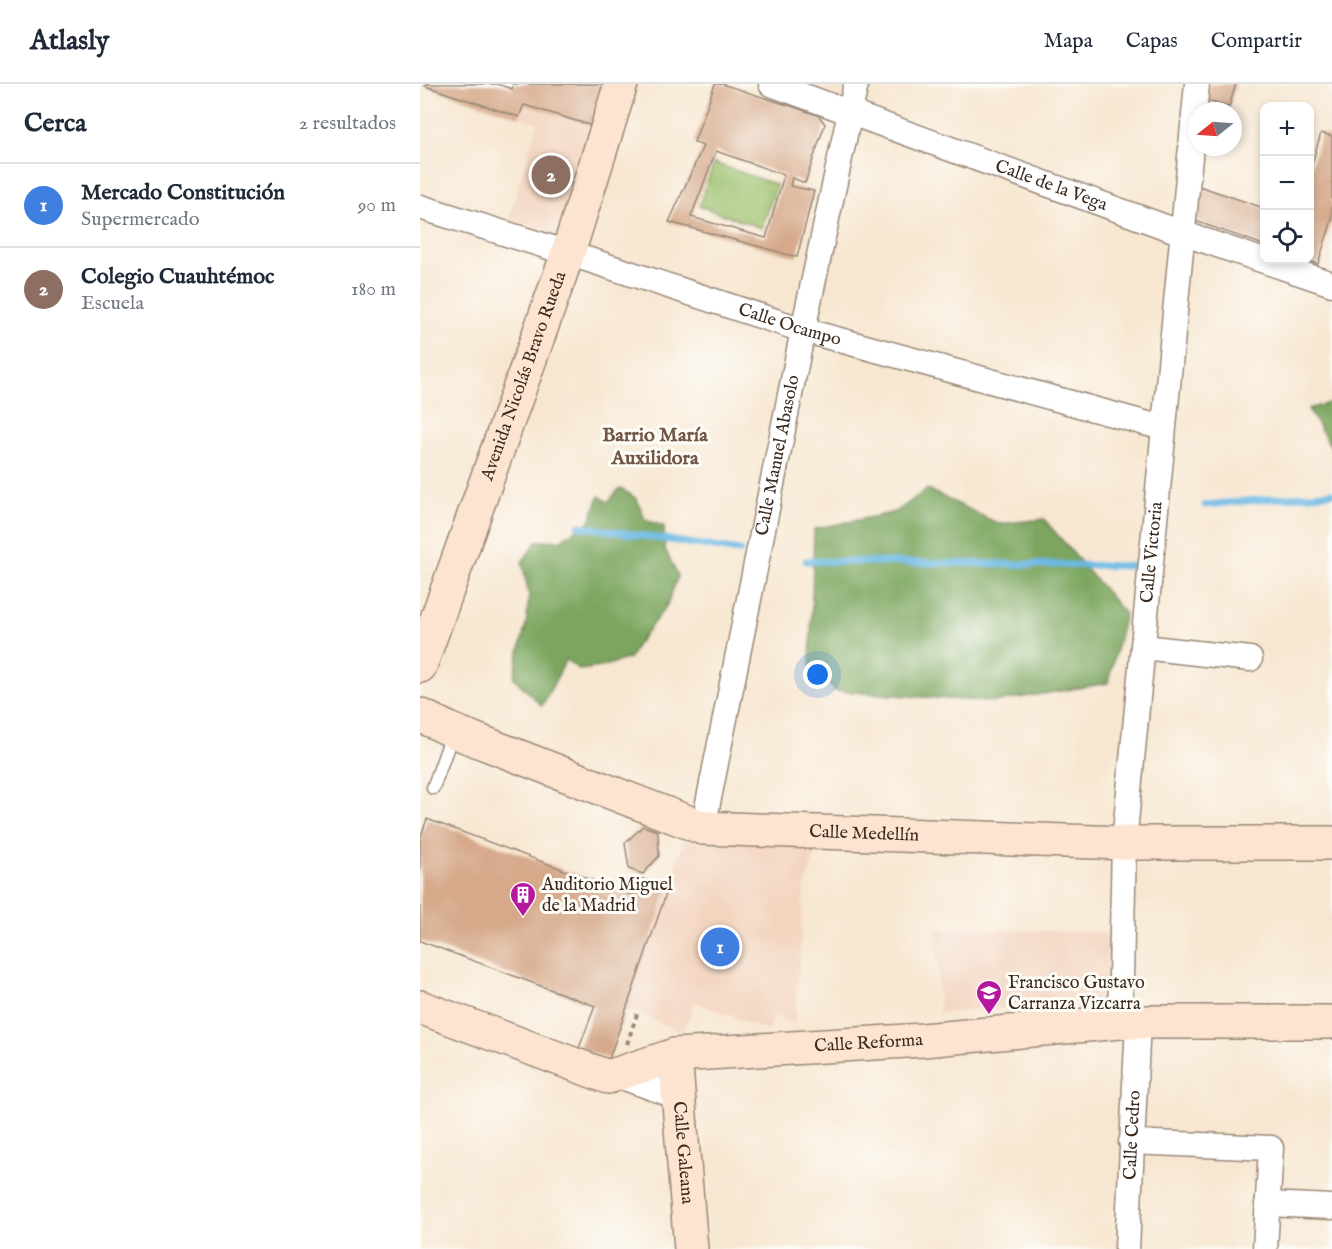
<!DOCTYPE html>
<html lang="es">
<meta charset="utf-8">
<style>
:root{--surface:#fff;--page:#f6f6f7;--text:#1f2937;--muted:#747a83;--line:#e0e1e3;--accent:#0f766e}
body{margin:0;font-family:"IM FELL English",serif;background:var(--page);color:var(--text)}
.controls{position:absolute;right:18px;top:18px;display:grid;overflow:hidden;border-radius:12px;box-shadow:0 3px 9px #0003}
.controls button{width:54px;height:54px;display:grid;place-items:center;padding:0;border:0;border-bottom:2px solid var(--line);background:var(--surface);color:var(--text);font:30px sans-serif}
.compass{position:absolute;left:768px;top:18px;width:54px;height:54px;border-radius:50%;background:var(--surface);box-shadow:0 3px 9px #0003;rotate:253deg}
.you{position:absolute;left:398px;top:591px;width:21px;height:21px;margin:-15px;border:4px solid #fff;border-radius:50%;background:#1a73e8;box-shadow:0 0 0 9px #1a73e833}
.badge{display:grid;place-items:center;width:39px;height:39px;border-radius:50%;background:var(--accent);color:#fff;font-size:20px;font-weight:700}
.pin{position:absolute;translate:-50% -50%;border:3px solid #fff;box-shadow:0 2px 6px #0006}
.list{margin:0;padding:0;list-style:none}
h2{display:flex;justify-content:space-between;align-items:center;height:78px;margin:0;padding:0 24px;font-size:26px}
h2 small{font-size:20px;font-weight:400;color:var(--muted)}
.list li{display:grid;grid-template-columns:39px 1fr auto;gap:18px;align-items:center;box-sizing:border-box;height:84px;padding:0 24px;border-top:2px solid var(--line)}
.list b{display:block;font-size:22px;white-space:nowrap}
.list p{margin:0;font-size:20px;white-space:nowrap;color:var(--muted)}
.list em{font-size:20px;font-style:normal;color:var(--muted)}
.icon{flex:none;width:33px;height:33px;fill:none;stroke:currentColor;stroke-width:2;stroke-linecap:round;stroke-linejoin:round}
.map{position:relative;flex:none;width:912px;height:1165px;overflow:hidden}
header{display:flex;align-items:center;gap:36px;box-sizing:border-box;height:84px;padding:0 30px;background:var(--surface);border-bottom:2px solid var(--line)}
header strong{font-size:28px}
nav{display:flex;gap:33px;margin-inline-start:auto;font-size:21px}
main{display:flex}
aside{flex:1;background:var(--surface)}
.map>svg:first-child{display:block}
.built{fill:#f3d4bf}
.green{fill:#9ac06b;stroke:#6a7544;stroke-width:1.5}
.forest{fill:#7ba65f;stroke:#5b683e;stroke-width:1.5}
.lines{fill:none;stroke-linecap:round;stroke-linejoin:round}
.stream{stroke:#69b8e3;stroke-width:7}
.building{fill:#d6a98a;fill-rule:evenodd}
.lane-casing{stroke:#998878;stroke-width:15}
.street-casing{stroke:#998878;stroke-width:27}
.secondary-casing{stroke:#998878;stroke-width:36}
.path{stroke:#998878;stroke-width:4;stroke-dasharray:4.5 4.5;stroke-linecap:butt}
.lane{stroke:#fff;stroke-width:12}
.street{stroke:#fff;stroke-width:24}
.secondary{stroke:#fde4d0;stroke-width:33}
.labels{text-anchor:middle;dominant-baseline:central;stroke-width:6;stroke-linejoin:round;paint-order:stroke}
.street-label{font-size:18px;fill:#3b2a1e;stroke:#fdfcf7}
.poi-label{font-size:18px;fill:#3b2a1e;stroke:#fdfcf7;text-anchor:start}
.neighbourhood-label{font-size:20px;font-weight:bold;fill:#715644;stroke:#fdfcf7}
</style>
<header>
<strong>Atlasly</strong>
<nav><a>Mapa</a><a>Capas</a><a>Compartir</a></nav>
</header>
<main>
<aside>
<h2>Cerca<small>2 resultados</small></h2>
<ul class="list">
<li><span class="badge" style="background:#3f7fe0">1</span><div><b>Mercado Constitución</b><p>Supermercado</p></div><em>90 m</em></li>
<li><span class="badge" style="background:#8d6e63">2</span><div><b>Colegio Cuauhtémoc</b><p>Escuela</p></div><em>180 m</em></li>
</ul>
</aside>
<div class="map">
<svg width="912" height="1165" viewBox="0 0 912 1165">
<rect width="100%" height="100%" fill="#fdfcf7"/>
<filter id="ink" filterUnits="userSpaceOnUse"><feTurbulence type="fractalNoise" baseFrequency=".0167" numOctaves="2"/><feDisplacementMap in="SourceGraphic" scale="12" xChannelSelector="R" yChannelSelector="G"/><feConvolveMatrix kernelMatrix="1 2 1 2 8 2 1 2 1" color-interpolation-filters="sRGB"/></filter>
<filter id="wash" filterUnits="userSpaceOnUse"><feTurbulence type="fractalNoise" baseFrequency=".008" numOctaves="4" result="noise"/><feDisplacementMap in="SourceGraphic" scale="24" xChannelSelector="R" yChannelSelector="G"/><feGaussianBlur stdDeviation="1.35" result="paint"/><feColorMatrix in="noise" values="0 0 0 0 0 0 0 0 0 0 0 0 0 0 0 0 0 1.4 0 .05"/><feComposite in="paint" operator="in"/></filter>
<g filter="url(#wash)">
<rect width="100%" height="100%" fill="#f7e7d1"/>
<g class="built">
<polygon points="6,0 191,0 141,157 87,139 118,39 6,2"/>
<polygon points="266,752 399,760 384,805 375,940 354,932 348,947 274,918 263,948 206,925"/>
<polygon points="516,845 689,848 688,916 519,929"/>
</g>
<polygon class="green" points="294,79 357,101 342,144 279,122"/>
<g class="forest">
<polygon points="912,318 912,364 888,325"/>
<polygon points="200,404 217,415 225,436 244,442 245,465 258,492 247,521 216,562 210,574 181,583 160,586 146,576 122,622 94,594 99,568 106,541 109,511 102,478 117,457 141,456 170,437 179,412 188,418"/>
<polygon points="507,405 579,440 624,435 705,530 688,599 574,618 416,607 390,583 394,445 476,428"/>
</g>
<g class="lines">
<g class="stream">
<polyline points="785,421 912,409"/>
<polyline points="159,442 320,467"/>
<polyline points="386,477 718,482"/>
</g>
</g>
<g id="blocks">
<g class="building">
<polygon points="6,0 77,0 92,5 93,0 191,0 176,43 104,21 99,33 5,2"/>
<path d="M295 0H302L398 31 405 40 385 99 372 94 370 102 394 107 377 173 249 138 283 62 274 58ZM296 67 364 91 346 154 271 133Z"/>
<polygon points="789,0 816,0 809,23 787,17"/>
<polygon points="901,49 912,52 912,136 898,180 890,177 890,86"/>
<polygon points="779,102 844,124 844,161 775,137"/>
<polygon points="7,735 214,812 220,794 248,804 189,975 159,964 175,922 0,857 0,755"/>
<polygon points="223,742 238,747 239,772 223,790 209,785 205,759"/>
</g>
</g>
</g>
<g filter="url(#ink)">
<use href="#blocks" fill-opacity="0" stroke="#998878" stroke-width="1.5"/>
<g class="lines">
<defs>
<polyline id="lane" points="13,704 33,648"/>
<g id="street">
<path id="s1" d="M351 0 762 149 912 200"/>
<path id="s2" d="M0 123 148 169 383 246 743 344"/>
<polyline points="723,563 830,575"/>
<path id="s3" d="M283 744 383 246 436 0"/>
<path id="s4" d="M700 938 704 759 777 0"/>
<polyline points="196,991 258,1013"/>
<polyline points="711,1058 851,1064 845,1165"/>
<polyline points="847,1120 912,1123"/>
<path id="s5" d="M707 1165 718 938"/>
</g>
<g id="secondary">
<path id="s6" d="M0 582 148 169 201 0"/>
<path id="s7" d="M0 631 33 647 283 744 704 759H912"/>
<path id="s8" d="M0 923 188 993 255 971 503 956 700 938H912"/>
<path id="s9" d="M255 971 271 1165"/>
</g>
</defs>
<use href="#lane" class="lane-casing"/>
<use href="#street" class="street-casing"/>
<use href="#secondary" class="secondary-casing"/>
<polyline class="path" points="207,960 217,930"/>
<use href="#lane" class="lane"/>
<use href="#street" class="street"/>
<use href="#secondary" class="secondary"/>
</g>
</g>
<defs>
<symbol id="building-pin" viewBox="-11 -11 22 30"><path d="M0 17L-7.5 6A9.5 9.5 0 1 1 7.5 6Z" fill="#b5179e" stroke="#fdfcf7"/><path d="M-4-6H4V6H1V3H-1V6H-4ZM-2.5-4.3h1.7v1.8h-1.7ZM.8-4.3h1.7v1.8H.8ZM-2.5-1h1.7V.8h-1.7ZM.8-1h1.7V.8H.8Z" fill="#fff"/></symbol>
<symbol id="school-pin" viewBox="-11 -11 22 30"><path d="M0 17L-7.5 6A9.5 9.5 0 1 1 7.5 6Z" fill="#b5179e" stroke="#fdfcf7"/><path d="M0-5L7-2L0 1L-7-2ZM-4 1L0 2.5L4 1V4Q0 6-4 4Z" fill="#fff"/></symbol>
</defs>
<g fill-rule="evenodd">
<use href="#building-pin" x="88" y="796" width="30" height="40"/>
<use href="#school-pin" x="554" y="894" width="30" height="40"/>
</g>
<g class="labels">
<g class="street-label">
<text stroke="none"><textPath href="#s1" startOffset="298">Calle de la Vega</textPath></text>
<text stroke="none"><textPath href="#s2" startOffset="388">Calle Ocampo</textPath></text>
<text stroke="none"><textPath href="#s6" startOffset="308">Avenida Nicolás Bravo Rueda</textPath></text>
<text stroke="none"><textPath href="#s3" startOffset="380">Calle Manuel Abasolo</textPath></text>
<text stroke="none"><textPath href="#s4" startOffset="471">Calle Victoria</textPath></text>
<text stroke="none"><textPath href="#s7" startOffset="466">Calle Medellín</textPath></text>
<text stroke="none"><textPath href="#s8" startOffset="465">Calle Reforma</textPath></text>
<text stroke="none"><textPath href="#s5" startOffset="114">Calle Cedro</textPath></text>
<text stroke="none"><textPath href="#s9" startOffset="98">Calle Galeana</textPath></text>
</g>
<g class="poi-label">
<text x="122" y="801">Auditorio Miguel<tspan x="122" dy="21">de la Madrid</tspan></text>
<text x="588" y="899">Francisco Gustavo<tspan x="588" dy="21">Carranza Vizcarra</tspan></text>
</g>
<g class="neighbourhood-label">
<text x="235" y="351">Barrio María<tspan x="235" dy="23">Auxilidora</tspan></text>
</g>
</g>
</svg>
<div class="controls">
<button>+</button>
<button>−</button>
<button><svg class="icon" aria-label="locate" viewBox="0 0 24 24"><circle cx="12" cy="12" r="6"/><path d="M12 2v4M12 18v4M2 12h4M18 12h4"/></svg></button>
</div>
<svg class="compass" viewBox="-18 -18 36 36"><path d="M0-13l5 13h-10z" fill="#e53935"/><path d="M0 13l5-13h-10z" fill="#747a83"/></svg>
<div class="you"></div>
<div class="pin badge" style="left:300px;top:863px;background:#3f7fe0">1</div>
<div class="pin badge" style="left:131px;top:91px;background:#8d6e63">2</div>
</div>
</main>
